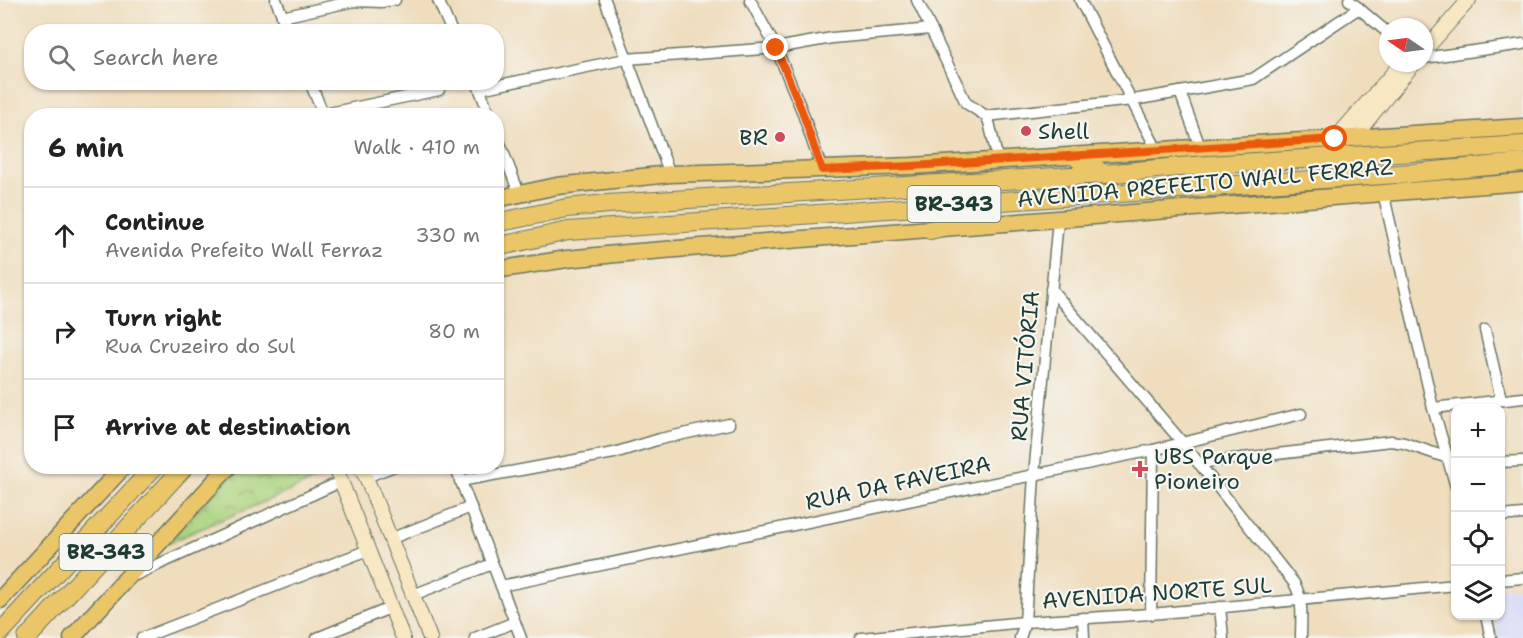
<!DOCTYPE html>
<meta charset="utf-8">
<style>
:root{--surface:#fff;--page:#f6f6f6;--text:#222;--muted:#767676;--line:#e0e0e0}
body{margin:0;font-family:"Shantell Sans",sans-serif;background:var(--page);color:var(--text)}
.controls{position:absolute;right:18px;bottom:18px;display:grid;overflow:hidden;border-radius:12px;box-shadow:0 2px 4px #0004}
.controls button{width:54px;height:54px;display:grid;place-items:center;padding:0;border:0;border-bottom:2px solid var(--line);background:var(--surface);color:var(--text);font:30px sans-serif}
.compass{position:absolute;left:1379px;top:18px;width:54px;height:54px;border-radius:50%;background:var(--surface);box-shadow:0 2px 4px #0004;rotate:283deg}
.stop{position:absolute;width:18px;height:18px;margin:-14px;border:4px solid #ea580c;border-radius:50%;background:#fff}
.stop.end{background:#ea580c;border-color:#fff;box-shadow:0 2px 6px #0008}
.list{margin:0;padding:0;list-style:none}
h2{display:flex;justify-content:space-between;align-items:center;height:78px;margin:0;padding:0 24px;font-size:26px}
h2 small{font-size:20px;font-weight:400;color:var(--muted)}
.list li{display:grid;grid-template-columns:39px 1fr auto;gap:18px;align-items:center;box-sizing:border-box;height:96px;padding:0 24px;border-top:2px solid var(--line)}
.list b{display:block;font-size:22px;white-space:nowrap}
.list p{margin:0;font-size:20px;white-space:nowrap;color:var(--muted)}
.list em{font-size:20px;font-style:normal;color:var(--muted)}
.icon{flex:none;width:33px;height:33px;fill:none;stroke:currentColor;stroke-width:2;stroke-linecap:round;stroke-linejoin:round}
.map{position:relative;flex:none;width:1523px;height:638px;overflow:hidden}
.search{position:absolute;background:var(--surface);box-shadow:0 2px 4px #0004;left:24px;top:24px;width:480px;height:66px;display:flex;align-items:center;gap:15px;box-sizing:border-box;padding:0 21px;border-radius:24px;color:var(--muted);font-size:22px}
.panel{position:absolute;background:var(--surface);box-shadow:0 2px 4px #0004;left:24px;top:108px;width:480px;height:366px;border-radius:24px}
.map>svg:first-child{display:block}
.built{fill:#d6d8f8}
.park{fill:url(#park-crowns);stroke:#668858;stroke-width:1.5}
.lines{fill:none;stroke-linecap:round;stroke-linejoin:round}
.street-casing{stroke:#687564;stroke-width:13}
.secondary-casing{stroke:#687564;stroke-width:16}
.primary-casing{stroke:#687564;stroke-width:19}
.highway-casing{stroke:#687564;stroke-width:20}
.street{stroke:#fff;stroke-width:10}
.secondary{stroke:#f7e8c3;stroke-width:14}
.primary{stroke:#ebc669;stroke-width:16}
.highway{stroke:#ebc669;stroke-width:18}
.route{stroke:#ea580c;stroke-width:8}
.poi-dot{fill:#d1495b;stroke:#f6f6f2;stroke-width:2}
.labels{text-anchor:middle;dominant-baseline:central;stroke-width:4.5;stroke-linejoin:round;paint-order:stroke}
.shield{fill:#f6f6f2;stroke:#60746d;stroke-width:1.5}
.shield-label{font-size:21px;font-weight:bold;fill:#1f3d34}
.poi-label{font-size:22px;fill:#1f3d34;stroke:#f6f6f2;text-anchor:start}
.street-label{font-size:22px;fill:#1f3d34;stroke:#f6f6f2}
</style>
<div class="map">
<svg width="1523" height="638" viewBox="0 0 1523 638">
<defs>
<pattern id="park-crowns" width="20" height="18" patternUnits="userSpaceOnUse" patternTransform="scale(1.5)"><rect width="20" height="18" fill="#acd37d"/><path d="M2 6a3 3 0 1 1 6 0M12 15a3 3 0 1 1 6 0" fill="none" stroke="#8bac67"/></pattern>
</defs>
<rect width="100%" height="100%" fill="#f6f6f2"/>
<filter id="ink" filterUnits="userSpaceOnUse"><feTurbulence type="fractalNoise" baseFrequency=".0167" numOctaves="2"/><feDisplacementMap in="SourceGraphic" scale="12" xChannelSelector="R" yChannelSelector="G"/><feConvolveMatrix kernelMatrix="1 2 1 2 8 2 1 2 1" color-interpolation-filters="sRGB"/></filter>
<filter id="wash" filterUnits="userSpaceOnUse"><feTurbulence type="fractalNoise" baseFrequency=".008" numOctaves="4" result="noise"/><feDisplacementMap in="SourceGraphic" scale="24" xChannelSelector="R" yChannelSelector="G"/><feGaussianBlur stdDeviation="1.35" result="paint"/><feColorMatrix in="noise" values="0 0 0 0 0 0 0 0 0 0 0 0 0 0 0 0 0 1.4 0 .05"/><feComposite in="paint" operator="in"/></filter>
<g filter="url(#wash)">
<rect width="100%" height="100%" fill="#efddbd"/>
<polygon class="built" points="1523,586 1523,638 1498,638 1495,616 1500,616 1501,589"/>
<polygon class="park" points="239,467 332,467 327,475 165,544"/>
</g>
<g filter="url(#ink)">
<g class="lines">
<defs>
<g id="street">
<polyline points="276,0 289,32"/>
<polyline points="438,0 452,32"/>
<polyline points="605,0 670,174"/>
<polyline points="750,0 776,48 802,111 822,170"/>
<polyline points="917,0 966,103 986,116 989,122 998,161"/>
<polyline points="1080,0 1157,150"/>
<polyline points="1349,0 1388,33"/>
<polyline points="282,17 354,1 382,2 395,0"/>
<polyline points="1424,58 1523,44"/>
<polyline points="310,82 324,116"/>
<polyline points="478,85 490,116"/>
<polyline points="480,89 626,59 776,48 832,38 931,29"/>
<polyline points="324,114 439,90"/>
<polyline points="986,116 1133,100 1180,92"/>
<polyline points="496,133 519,193"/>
<polyline points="1200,147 1180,92 1253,79 1359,8"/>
<polyline points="1383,192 1433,408 1456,487"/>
<path d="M1051 289 1182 442 1294 583C1304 600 1301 619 1301 638"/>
<polyline points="1485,330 1501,399"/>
<polyline points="1433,408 1523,398"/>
<polyline points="1500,462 1523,461"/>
<polyline points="1198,463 1391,441 1404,443 1448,458"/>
<polyline points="455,466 521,638"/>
<polyline points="366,477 394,466"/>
<polyline points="460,481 614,453 660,439 729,424"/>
<polyline points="1500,516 1523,514"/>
<polyline points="390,539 471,507"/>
<polyline points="131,577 340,482"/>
<polyline points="1500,580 1523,578"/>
<polyline points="501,586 1153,450 1301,414"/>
<polyline points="413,595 492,564"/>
<polyline points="1220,607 1223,638"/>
<polyline points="1151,614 1153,450"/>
<polyline points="1486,616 1491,638"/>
<polyline points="1083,618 1084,638"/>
<polyline points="142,638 368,550"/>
<polyline points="317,638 390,608"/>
<polyline points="475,638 515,622"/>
<polyline points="861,638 1025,622 1151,614 1456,585"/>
<polyline points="1020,638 1025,622 1034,475 1058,220"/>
</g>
<g id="secondary">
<polyline points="1424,51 1469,0"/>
<polyline points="1354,137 1414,63"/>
<polyline points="1335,139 1402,63"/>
<polyline points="335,466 403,638"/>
<polyline points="359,466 366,477 430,638"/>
</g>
<g id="primary">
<polyline points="496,199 557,186 670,174 912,166 1523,127"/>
<polyline points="496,270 567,259 626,253 1523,182"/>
<polyline points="0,600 124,466"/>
<polyline points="72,638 229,466"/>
</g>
<g id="highway">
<polyline points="1074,156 1104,174"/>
<polyline points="496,223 567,208 607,204 1104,174 1178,167 1523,145"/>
<polyline points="930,230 963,222 998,203"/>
<polyline points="496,247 568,231 1412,173 1523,163"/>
<polyline points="0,633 155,466"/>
<polyline points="27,638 185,466"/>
</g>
</defs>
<use href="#street" class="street-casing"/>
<use href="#secondary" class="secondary-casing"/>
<use href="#primary" class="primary-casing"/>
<use href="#highway" class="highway-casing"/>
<use href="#street" class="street"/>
<use href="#secondary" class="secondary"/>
<use href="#primary" class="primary"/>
<use href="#highway" class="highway"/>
</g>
</g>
<g class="lines" filter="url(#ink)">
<polyline class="route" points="776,48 802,111 822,170 912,166 1335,139"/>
</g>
<g class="poi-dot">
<circle cx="1026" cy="131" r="6"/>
<circle cx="780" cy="137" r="6"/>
<path d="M1137 460h6v6h6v6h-6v6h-6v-6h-6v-6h6z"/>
</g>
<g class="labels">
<g class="shield">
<rect x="907.5" y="186" width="93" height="36" rx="4.5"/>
<rect x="59.5" y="534" width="93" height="36" rx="4.5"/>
</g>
<g class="shield-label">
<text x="954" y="204">BR-343</text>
<text x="106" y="552">BR-343</text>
</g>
<g class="poi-label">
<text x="1038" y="131">Shell</text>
<text x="768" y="137" text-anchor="end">BR</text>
<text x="1154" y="456">UBS Parque<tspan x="1154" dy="25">Pioneiro</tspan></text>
</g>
<g class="street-label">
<text transform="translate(1205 183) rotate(-5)">AVENIDA PREFEITO WALL FERRAZ</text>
<text transform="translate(1025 366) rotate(-85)">RUA VITÓRIA</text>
<text transform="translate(898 483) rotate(-12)">RUA DA FAVEIRA</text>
<text transform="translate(1157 593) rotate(-4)">AVENIDA NORTE SUL</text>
</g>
</g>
</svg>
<div class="controls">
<button>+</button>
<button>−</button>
<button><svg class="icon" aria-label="locate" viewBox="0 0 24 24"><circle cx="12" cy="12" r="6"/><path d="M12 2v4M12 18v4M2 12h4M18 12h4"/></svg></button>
<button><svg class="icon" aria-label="layers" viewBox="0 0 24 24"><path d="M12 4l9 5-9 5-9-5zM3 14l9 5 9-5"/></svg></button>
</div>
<svg class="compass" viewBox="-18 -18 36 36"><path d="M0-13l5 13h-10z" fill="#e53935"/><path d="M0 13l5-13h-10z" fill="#767676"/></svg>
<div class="stop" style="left:1335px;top:139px"></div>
<div class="stop end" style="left:776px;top:48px"></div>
<div class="search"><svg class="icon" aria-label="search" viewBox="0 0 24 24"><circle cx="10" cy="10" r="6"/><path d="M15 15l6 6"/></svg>Search here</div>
<section class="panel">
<h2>6 min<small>Walk · 410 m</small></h2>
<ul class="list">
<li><svg class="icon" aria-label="ahead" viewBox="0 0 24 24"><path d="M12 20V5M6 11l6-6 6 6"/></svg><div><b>Continue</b><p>Avenida Prefeito Wall Ferraz</p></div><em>330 m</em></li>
<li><svg class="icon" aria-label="right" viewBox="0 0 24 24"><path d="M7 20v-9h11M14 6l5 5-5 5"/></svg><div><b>Turn right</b><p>Rua Cruzeiro do Sul</p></div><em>80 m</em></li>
<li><svg class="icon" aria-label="arrive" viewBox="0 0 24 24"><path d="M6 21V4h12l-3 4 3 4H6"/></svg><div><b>Arrive at destination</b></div></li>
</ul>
</section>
</div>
